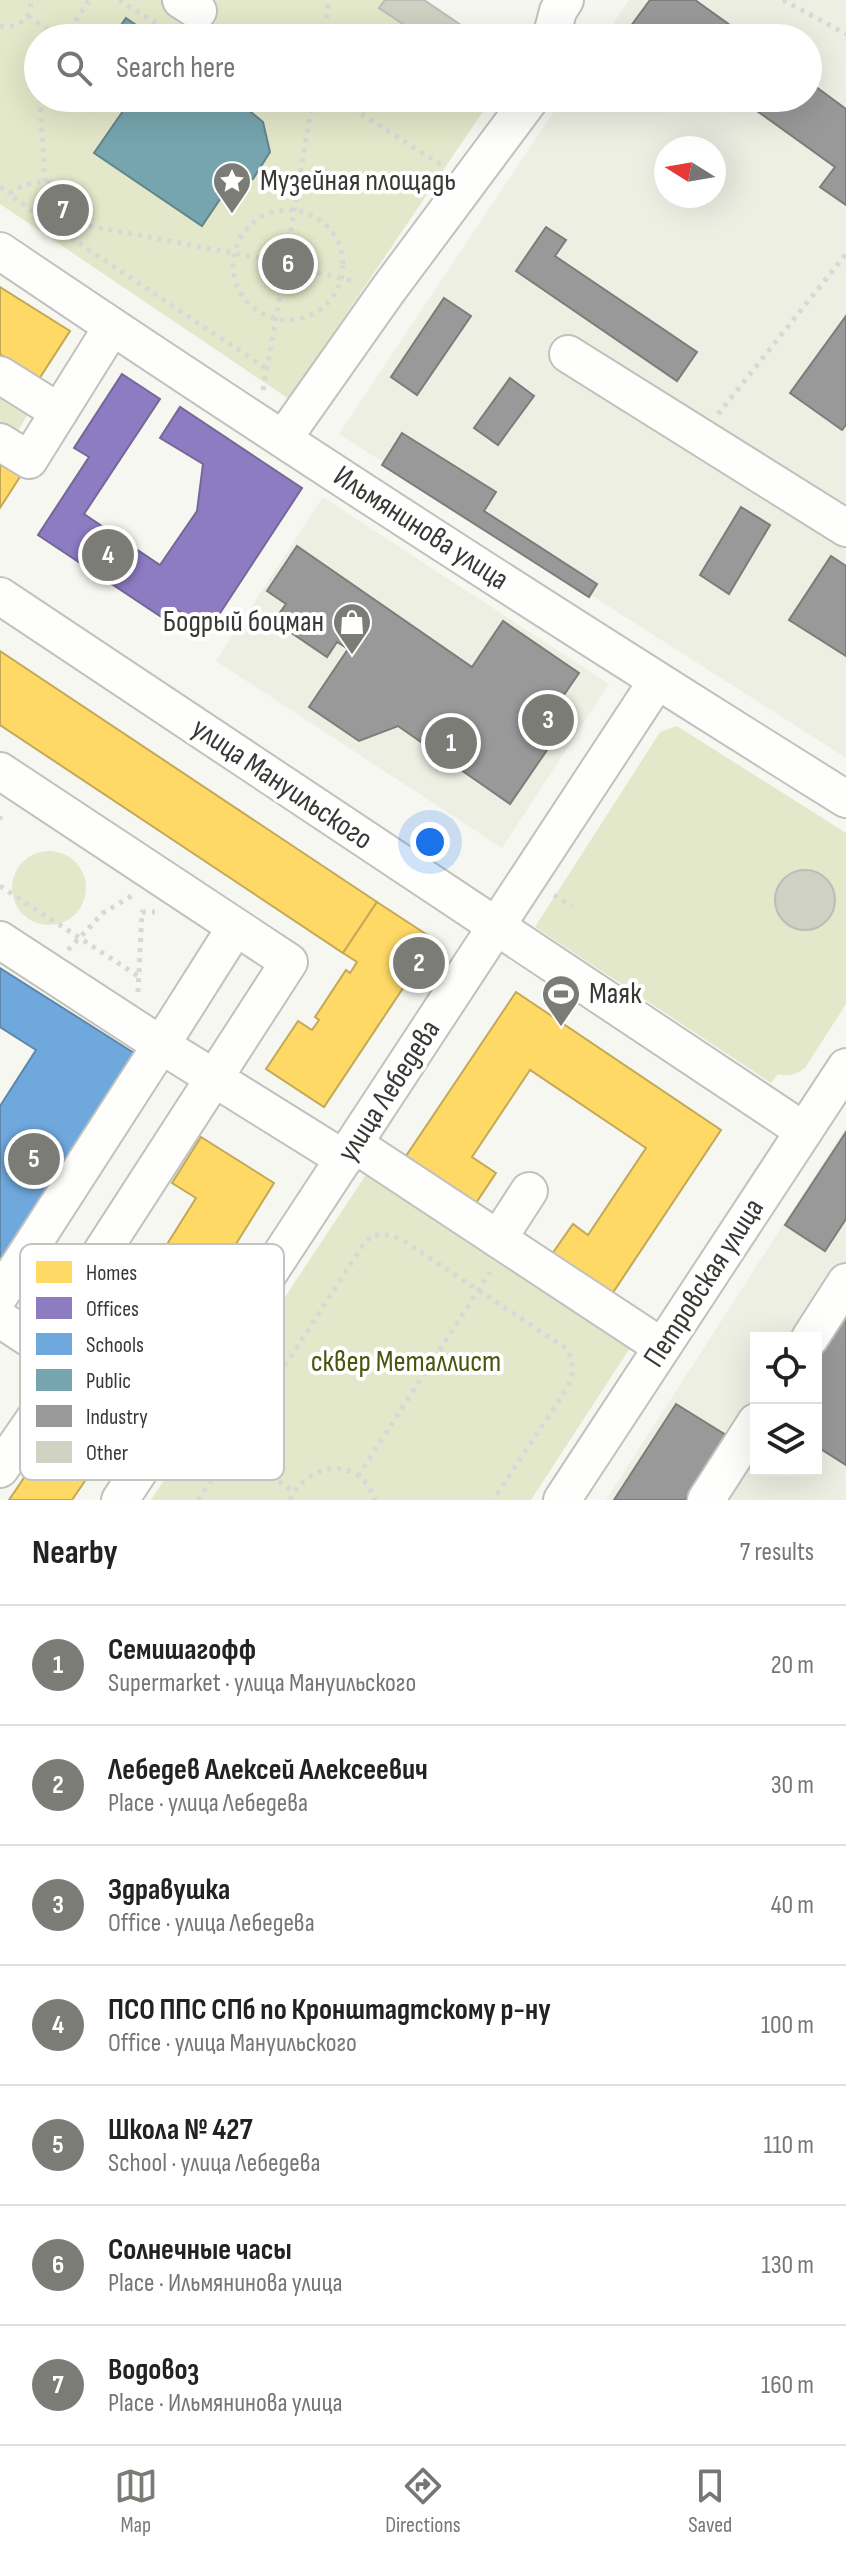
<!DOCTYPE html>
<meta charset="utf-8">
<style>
:root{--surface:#fff;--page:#f2f2f2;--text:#222;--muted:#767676;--line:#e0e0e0;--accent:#7b7c76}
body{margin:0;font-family:"Sofia Sans Condensed",sans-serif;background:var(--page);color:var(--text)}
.controls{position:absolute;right:24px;bottom:24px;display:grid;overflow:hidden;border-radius:0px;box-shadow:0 8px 32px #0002}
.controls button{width:72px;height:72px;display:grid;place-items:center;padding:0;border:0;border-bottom:2px solid var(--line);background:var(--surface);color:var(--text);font:40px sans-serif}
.compass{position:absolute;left:654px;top:136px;width:72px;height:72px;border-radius:50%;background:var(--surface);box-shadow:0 8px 32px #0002;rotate:281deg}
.you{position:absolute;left:430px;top:842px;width:28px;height:28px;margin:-20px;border:6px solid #fff;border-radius:50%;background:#1a73e8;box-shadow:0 0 0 12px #1a73e833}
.badge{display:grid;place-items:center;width:52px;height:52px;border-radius:50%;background:var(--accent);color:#fff;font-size:26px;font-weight:700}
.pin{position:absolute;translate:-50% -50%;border:4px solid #fff;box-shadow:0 2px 8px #0006}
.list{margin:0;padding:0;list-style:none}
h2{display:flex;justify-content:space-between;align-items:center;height:104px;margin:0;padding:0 32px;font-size:34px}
h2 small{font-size:26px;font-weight:400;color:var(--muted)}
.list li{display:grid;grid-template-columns:52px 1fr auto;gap:24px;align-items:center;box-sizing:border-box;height:120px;padding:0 32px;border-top:2px solid var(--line)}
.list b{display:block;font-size:30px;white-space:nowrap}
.list p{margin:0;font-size:26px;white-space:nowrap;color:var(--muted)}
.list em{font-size:26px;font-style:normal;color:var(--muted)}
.icon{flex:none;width:44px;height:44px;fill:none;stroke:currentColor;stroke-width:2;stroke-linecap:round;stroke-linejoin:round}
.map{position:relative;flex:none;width:846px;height:1500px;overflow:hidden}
.search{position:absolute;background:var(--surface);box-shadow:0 8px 32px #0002;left:24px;right:24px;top:24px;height:88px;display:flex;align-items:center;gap:20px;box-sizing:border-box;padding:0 28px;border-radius:44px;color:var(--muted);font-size:30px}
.sheet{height:944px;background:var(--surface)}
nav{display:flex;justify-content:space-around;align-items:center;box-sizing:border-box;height:112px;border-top:2px solid var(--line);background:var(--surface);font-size:22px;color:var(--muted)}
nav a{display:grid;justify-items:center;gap:4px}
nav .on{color:var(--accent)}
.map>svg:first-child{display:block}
.built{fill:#ecefe2;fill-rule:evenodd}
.green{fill:#e4e8ca}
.homes{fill:#ffd966;stroke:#c3a957;stroke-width:2}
.offices{fill:#8e7cc3;stroke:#746898;stroke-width:2}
.schools{fill:#6fa8dc;stroke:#5e87aa;stroke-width:2}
.public{fill:#76a5af;stroke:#63858a;stroke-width:2}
.industry{fill:#999;stroke:#7c7c7b;stroke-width:2}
.building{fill:#cfd1c3;stroke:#bcbdb8;stroke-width:2}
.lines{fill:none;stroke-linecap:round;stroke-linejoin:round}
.minor-casing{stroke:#c1c1bd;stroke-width:40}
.path{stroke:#d8d8d7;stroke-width:5;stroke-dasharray:4 6;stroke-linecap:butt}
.minor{stroke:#fefefd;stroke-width:36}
.labels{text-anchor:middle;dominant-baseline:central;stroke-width:8;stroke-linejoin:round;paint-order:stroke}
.poi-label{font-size:30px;fill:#383934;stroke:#fff;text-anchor:start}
.street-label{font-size:30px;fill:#383934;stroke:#fff}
.park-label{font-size:30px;fill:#4d540d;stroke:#fff}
.key{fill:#fff;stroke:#c3c4c2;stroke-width:2}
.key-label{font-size:22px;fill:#383934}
</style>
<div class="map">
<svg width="846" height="1500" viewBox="0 0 846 1500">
<rect width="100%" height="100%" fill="#f7f7f2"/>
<g class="built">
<path d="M629 0H846V758L339 434 563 98H808V38H603ZM666 148H714V196H666Z"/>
<polygon points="323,497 609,684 502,848 216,661"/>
<path d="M846 1127V1500H606ZM756 1338H816V1470H756Z"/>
</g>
<g class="green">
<polygon points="0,0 385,0 380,7 424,38 38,38 38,98 492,98 289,399 0,204"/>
<polygon points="0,393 30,411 12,440 0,433"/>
<path d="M677 726 846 833V1004L805 1068C795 1075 789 1077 778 1074L771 1083 535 927 660 732Z"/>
<circle cx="49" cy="888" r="37"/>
<polygon points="367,1173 632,1345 531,1500 151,1500"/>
</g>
<g class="homes">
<polygon points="0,287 70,331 39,379 0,354"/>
<polygon points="0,453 25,469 0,508"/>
<polygon points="0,651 377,902 343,953 0,725"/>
<polygon points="377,902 435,940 324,1107 266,1069 298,1021 312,1030 319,1020 315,1017 346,970 350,973 357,962 343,953"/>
<polygon points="516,992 721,1130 612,1294 552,1254 573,1224 588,1235 646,1148 530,1070 472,1157 496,1173 476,1203 406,1156"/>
<polygon points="201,1137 274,1183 161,1364 95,1322 122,1279 139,1289 196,1198 172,1183"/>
<polygon points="65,1417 108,1447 72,1500 9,1500"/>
</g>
<polygon class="offices" points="122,374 160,399 84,514 160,565 197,511 203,464 160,438 180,407 302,488 209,630 174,608 166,620 38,535 89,457 74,448"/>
<polygon class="schools" points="0,968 134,1053 0,1265 0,1106 36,1050 0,1027"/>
<g class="public">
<polygon points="126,18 155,38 112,38"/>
<polygon points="104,98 221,98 240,103 263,122 270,152 253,179 233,180 202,226 94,153 123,111"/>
</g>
<g class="industry">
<polygon points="650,0 695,0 748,38 622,38"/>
<polygon points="808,81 846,109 846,205 820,187 835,167 739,98 808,98"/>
<polygon points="546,227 566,240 555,256 697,352 677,381 516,271"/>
<polygon points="444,298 471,316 417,395 391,377"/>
<polygon points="846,316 846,425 842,430 790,393"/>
<polygon points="510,378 534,396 498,445 474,428"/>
<polygon points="402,433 496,492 484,511 597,584 589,597 382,465"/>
<polygon points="741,507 770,525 729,594 700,575"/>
<polygon points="297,546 472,667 503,621 579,673 555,708 569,718 510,804 398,726 359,741 309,707 348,649 337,642 327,657 274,621 286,604 267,591"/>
<polygon points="831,556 846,566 846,656 789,620"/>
<polygon points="846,1132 846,1219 825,1251 785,1225"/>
<polygon points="846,1309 846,1465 816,1446 816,1356"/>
<polygon points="676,1404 726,1435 685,1500 614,1500"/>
</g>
<g class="building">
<polygon points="385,0 424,0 480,38 424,38 379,8"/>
<circle cx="805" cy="900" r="30"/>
</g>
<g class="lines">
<defs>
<g id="minor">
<polyline points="181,0 198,11"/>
<polyline points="551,38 558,11 565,0"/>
<path d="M0 251C278 439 561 621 846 799"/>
<polyline points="568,354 846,528"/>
<polyline points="0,375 59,412"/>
<polyline points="283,439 388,290 531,98"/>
<polyline points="0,442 29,460 112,327"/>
<polyline points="0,596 804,1131"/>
<polyline points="0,771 289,962 41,1346"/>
<polyline points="235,928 161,1045 344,1159"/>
<polyline points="0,940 161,1045 0,1295"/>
<polyline points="354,1144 662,1347"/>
<polyline points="498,1239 529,1191"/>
<polyline points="0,1319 167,1428"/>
<polyline points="810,1338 846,1282"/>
<polyline points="0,1469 71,1366"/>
<polyline points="120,1500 657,681"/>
<polyline points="562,1500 846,1067"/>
<polyline points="706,1500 756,1422"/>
</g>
</defs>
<use href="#minor" class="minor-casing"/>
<g class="path">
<polyline points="119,0 156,23"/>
<polyline points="783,0 846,34"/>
<polyline points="28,16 60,38"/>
<path d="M0 26C18 29 31 19 31 0"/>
<polyline points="223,26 241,38"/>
<polyline points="65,38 89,0"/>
<polyline points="323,38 329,0"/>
<polyline points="40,98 45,181"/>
<polyline points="71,98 93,112 103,98"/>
<polyline points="336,98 443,166"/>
<polyline points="0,187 9,194"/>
<circle cx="288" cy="265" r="55"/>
<polyline points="42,217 61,188"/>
<polyline points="79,224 265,259"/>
<path d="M74 240C91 194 48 164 9 194L74 240 267 369"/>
<polyline points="289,241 313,98"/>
<circle cx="287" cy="264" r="23"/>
<polyline points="308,270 356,282"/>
<polyline points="263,390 282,286"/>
<polyline points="718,414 846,254"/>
<polyline points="0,816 0,825"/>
<polyline points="0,886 138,976"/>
<polyline points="554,895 572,907"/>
<polyline points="68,950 103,913 133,895"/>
<polyline points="138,992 142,912 155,912"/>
<polyline points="89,1328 165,1377"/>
<polyline points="75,1416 119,1447"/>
<polyline points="204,1431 294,1492"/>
<polyline points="358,1476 490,1272"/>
<path d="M198 1500 363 1245 372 1235C384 1234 393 1235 404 1241L567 1349C574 1364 574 1372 568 1387L493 1500"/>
<path d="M290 1500C308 1461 360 1455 375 1500"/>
</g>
<use href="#minor" class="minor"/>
</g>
<defs>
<symbol id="sight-pin" viewBox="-11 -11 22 30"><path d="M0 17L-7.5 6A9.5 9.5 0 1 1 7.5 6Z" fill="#7b7c76" stroke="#fff"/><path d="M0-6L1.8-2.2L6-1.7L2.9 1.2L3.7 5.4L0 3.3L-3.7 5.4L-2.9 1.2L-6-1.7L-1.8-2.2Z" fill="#fff"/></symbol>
<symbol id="shop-pin" viewBox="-11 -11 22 30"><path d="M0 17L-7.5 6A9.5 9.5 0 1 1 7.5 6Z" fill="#7b7c76" stroke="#fff"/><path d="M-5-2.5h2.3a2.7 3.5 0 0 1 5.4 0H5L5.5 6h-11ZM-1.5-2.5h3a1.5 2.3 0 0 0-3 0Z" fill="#fff"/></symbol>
<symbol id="stadium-pin" viewBox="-11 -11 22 30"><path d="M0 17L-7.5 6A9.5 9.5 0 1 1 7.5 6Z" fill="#7b7c76" stroke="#fff"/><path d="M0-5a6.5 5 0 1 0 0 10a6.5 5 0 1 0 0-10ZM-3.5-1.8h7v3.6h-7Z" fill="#fff"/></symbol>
</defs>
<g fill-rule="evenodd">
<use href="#sight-pin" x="210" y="159" width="44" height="60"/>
<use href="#shop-pin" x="330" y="600" width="44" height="60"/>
<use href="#stadium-pin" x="539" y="972" width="44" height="60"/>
</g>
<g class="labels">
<g class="poi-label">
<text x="260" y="181">Музейная площадь</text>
<text x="324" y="622" text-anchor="end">Бодрый боцман</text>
<text x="589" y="994">Маяк</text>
</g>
<g class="street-label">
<text transform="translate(421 528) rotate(33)">Ильмянинова улица</text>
<text transform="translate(282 784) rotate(34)">улица Мануильского</text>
<text transform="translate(389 1091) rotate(-57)">улица Лебедева</text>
<text transform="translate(704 1283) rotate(-57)">Петровская улица</text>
</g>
<g class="park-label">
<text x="406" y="1362">сквер Металлист</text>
</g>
</g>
<rect x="20" y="1244" width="264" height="236" rx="12" class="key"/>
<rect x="36" y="1261" width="36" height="22" fill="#ffd966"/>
<rect x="36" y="1297" width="36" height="22" fill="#8e7cc3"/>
<rect x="36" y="1333" width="36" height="22" fill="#6fa8dc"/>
<rect x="36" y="1369" width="36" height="22" fill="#76a5af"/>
<rect x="36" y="1405" width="36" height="22" fill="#999"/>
<rect x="36" y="1441" width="36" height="22" fill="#cfd1c3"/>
<g class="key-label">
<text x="86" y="1280">Homes</text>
<text x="86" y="1316">Offices</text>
<text x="86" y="1352">Schools</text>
<text x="86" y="1388">Public</text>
<text x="86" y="1424">Industry</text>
<text x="86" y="1460">Other</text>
</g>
</svg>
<div class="controls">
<button><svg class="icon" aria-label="locate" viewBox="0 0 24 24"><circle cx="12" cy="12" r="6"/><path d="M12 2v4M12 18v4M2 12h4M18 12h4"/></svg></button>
<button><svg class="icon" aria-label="layers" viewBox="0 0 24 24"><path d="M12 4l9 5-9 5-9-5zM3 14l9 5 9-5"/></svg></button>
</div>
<svg class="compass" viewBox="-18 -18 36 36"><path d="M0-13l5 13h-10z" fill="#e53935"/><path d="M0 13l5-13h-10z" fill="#767676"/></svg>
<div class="you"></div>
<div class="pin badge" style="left:451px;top:743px">1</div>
<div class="pin badge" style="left:419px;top:963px">2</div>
<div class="pin badge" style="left:548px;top:720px">3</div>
<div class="pin badge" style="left:108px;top:555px">4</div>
<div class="pin badge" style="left:34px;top:1159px">5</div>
<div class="pin badge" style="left:288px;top:264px">6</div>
<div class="pin badge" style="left:63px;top:210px">7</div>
<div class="search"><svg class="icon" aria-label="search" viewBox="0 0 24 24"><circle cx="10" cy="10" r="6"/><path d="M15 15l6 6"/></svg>Search here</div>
</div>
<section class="sheet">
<h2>Nearby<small>7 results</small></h2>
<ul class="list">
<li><span class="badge">1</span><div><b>Семишагофф</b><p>Supermarket · улица Мануильского</p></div><em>20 m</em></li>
<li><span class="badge">2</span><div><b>Лебедев Алексей Алексеевич</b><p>Place · улица Лебедева</p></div><em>30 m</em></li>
<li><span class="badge">3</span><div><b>Здравушка</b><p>Office · улица Лебедева</p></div><em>40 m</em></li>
<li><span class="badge">4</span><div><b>ПСО ППС СПб по Кронштадтскому р-ну</b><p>Office · улица Мануильского</p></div><em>100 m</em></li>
<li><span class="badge">5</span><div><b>Школа № 427</b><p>School · улица Лебедева</p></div><em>110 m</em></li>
<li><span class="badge">6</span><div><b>Солнечные часы</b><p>Place · Ильмянинова улица</p></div><em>130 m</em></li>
<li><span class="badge">7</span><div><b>Водовоз</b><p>Place · Ильмянинова улица</p></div><em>160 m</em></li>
</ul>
</section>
<nav>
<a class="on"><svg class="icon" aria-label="map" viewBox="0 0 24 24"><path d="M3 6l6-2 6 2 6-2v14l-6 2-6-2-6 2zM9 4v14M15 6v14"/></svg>Map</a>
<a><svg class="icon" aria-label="directions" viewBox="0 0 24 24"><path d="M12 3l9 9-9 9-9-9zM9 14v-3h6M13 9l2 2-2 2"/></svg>Directions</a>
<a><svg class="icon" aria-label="saved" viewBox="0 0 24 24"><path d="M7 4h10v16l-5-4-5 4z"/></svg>Saved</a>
</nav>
